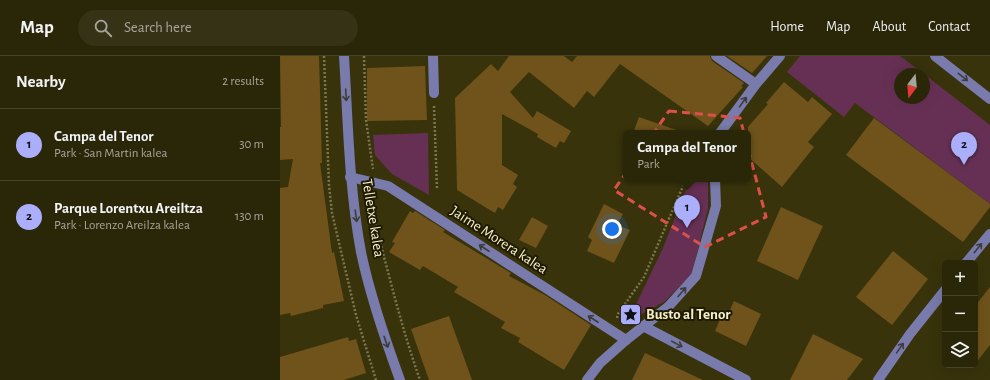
<!DOCTYPE html>
<meta charset="utf-8">
<style>
:root{--surface:#2a2608;--page:#363216;--text:#f1f3f6;--muted:#a5a59c;--line:#464329;--accent:#abaffb}
body{margin:0;font-family:"Alegreya Sans",sans-serif;background:var(--page);color:var(--text)}
.controls{position:absolute;right:12px;bottom:12px;display:grid;overflow:hidden;border-radius:6px;box-shadow:0 4px 16px #0002}
.controls button{width:36px;height:36px;display:grid;place-items:center;padding:0;border:0;border-bottom:1px solid var(--line);background:var(--surface);color:var(--text);font:20px sans-serif}
.compass{position:absolute;left:614px;top:12px;width:36px;height:36px;border-radius:50%;background:var(--surface);box-shadow:0 4px 16px #0002;rotate:196deg}
.you{position:absolute;left:332px;top:173px;width:14px;height:14px;margin:-10px;border:3px solid #fff;border-radius:50%;background:#1a73e8;box-shadow:0 0 0 6px #1a73e833}
.badge{display:grid;place-items:center;width:26px;height:26px;border-radius:50%;background:var(--accent);color:#111;font-size:13px;font-weight:700}
.pin{position:absolute;translate:-50% -33px;filter:drop-shadow(0 1px 2px #0008)}
.pin::after{content:'';position:absolute;top:21px;width:14px;height:12px;background:inherit;clip-path:polygon(0 0,100% 0,50% 100%)}
.popup{position:absolute;left:343px;top:74px;width:128px;height:52px;box-sizing:border-box;display:grid;place-content:center;border-radius:6px;background:var(--surface);filter:drop-shadow(0 1px 3px #0005);font-size:13px;white-space:nowrap;color:var(--muted)}
.popup b{font-size:15px;color:var(--text)}
.popup::after{content:'';position:absolute;left:50%;top:100%;margin-left:-8px;border:8px solid transparent;border-top-color:var(--surface)}
.list{margin:0;padding:0;list-style:none}
h2{display:flex;justify-content:space-between;align-items:center;height:52px;margin:0;padding:0 16px;font-size:17px}
h2 small{font-size:13px;font-weight:400;color:var(--muted)}
.list li{display:grid;grid-template-columns:26px 1fr auto;gap:12px;align-items:center;box-sizing:border-box;height:72px;padding:0 16px;border-top:1px solid var(--line)}
.list b{display:block;font-size:15px;white-space:nowrap}
.list p{margin:0;font-size:13px;white-space:nowrap;color:var(--muted)}
.list em{font-size:13px;font-style:normal;color:var(--muted)}
.icon{flex:none;width:22px;height:22px;fill:none;stroke:currentColor;stroke-width:2;stroke-linecap:round;stroke-linejoin:round}
.map{position:relative;flex:none;width:710px;height:324px;overflow:hidden}
header{display:flex;align-items:center;gap:24px;box-sizing:border-box;height:56px;padding:0 20px;background:var(--surface);border-bottom:1px solid var(--line)}
header strong{font-size:19px}
nav{display:flex;gap:22px;margin-inline-start:auto;font-size:14px}
.search{width:280px;height:36px;background:var(--page);display:flex;align-items:center;gap:10px;box-sizing:border-box;padding:0 14px;border-radius:22px;color:var(--muted);font-size:15px}
main{display:flex}
aside{flex:1;background:var(--surface)}
.map>svg:first-child{display:block}
.green{fill:#663054}
.building{fill:#6f531b}
.lines{fill:none;stroke-linecap:round;stroke-linejoin:round}
.path{stroke:#7b7650;stroke-width:2.5;stroke-dasharray:2 2;stroke-linecap:butt}
.minor{stroke:#787bab;stroke-width:10}
.oneway{stroke:#3e3c3c}
.marked{fill:none;stroke:#dc5049;stroke-width:3;stroke-dasharray:8 5;stroke-linejoin:round}
.labels{text-anchor:middle;dominant-baseline:central;stroke-width:4;stroke-linejoin:round;paint-order:stroke}
.street-label{font-size:15px;fill:#f4efcb;stroke:#1f1a00}
.poi-label{font-size:15px;font-weight:bold;fill:#f4efcb;stroke:#1f1a00;text-anchor:start}
</style>
<header>
<strong>Map</strong>
<div class="search"><svg class="icon" aria-label="search" viewBox="0 0 24 24"><circle cx="10" cy="10" r="6"/><path d="M15 15l6 6"/></svg>Search here</div>
<nav><a>Home</a><a>Map</a><a>About</a><a>Contact</a></nav>
</header>
<main>
<aside>
<h2>Nearby<small>2 results</small></h2>
<ul class="list">
<li><span class="badge">1</span><div><b>Campa del Tenor</b><p>Park · San Martin kalea</p></div><em>30 m</em></li>
<li><span class="badge">2</span><div><b>Parque Lorentxu Areiltza</b><p>Park · Lorenzo Areilza kalea</p></div><em>130 m</em></li>
</ul>
</aside>
<div class="map">
<svg width="710" height="324" viewBox="0 0 710 324">
<rect width="100%" height="100%" fill="#38330b"/>
<g class="green">
<polygon points="520,0 620,0 644,18 620,18 620,42 644,42 644,18 710,69 710,148 575,47 564,61 507,16"/>
<polygon points="148,77 149,139 112,118 95,99 93,79"/>
<polygon points="410,123 428,123 428,152 412,218 384,246 348,265 383,192"/>
</g>
<g class="building">
<polygon points="0,0 39,0 42,107 40,107 52,197 54,196 64,245 43,249 43,252 11,260 10,257 0,259 0,132 8,131 13,103 0,104 0,71 1,71"/>
<polygon points="229,0 284,0 292,6 297,0 430,0 432,5 464,27 461,30 463,31 428,70 340,8 314,41 307,35 294,52 249,16 230,36 253,62 257,55 291,75 284,87 280,85 276,92 257,81 258,78 222,58 222,109 238,119 233,128 237,131 223,154 218,151 215,157 177,134 175,42 211,8 218,15"/>
<polygon points="447,0 487,0 472,17"/>
<polygon points="145,10 147,64 87,65 87,12"/>
<polygon points="504,26 528,46 532,41 552,58 528,86 534,91 502,131 468,101 468,71 488,48 486,47"/>
<polygon points="359,61 399,75 398,77 353,77"/>
<polygon points="594,62 710,148 710,151 683,186 566,99"/>
<polygon points="324,148 343,158 337,169 350,174 334,207 307,195 312,184 308,181"/>
<polygon points="501,151 543,170 518,224 477,205"/>
<polygon points="130,155 133,157 135,155 165,174 163,176 231,217 229,220 265,239 311,269 284,314 238,286 240,282 221,272 225,266 174,236 178,231 143,210 140,214 109,196 115,187 112,186"/>
<polygon points="252,161 268,170 256,192 239,184"/>
<polygon points="613,195 648,223 612,269 576,241"/>
<polygon points="710,231 710,289 695,308 695,250"/>
<polygon points="454,245 481,258 466,290 435,275 441,261 446,263"/>
<polygon points="169,260 192,324 149,324 131,273"/>
<polygon points="533,278 583,303 567,324 510,324"/>
<polygon points="68,281 69,285 76,283 86,317 64,324 0,324 0,301"/>
<polygon points="365,297 423,324 352,324"/>
</g>
<g class="lines">
<g class="path">
<polyline points="44,0 49,129 52,157 76,259 96,324"/>
<polyline points="84,0 86,64 93,113"/>
<polyline points="154,50 157,133"/>
<path d="M91 140 89 145C106 205 119 265 140 324"/>
<polyline points="337,262 338,258 364,221 406,123"/>
</g>
<g class="minor">
<path d="M64 0C68 66 69 132 81 196 90 240 105 283 120 324"/>
<polyline points="153,0 154,37"/>
<polyline points="436,0 476,28"/>
<polyline points="655,0 710,43"/>
<polyline points="440,77 476,28 500,0"/>
<polyline points="70,121 108,130 346,284"/>
<polyline points="686,207 710,178"/>
<polyline points="363,270 466,324"/>
<polyline points="307,324 320,307 346,284 388,251 416,220 436,150 435,123"/>
<polyline points="598,324 630,278 665,234"/>
</g>
</g>
<defs><path id="oneway-shaft" d="M-6 0H5M1.5-3L5.5 0L1.5 3" fill="none" stroke-width="1.6" stroke-linecap="round" stroke-linejoin="round"/></defs>
<g class="oneway">
<use href="#oneway-shaft" transform="translate(683 21) rotate(38)"/>
<use href="#oneway-shaft" transform="translate(66 39) rotate(87)"/>
<use href="#oneway-shaft" transform="translate(463 46) rotate(-54)"/>
<use href="#oneway-shaft" transform="translate(76 160) rotate(82)"/>
<use href="#oneway-shaft" transform="translate(204 192) rotate(-147)"/>
<use href="#oneway-shaft" transform="translate(698 192) rotate(-51)"/>
<use href="#oneway-shaft" transform="translate(402 236) rotate(-49)"/>
<use href="#oneway-shaft" transform="translate(313 263) rotate(-147)"/>
<use href="#oneway-shaft" transform="translate(106 286) rotate(71)"/>
<use href="#oneway-shaft" transform="translate(397 288) rotate(28)"/>
<use href="#oneway-shaft" transform="translate(620 292) rotate(-55)"/>
</g>
<path class="marked" d="M389 55 460 62 486 161 425 191 334 134Z"/>
<defs>
<symbol id="sight-square" viewBox="-11 -11 22 22"><rect x="-9" y="-9" width="18" height="18" rx="4" fill="#abaffb" stroke="#1f1a00"/><path d="M0-6L1.8-2.2L6-1.7L2.9 1.2L3.7 5.4L0 3.3L-3.7 5.4L-2.9 1.2L-6-1.7L-1.8-2.2Z" fill="#111"/></symbol>
</defs>
<g fill-rule="evenodd">
<use href="#sight-square" x="338" y="246" width="25" height="25"/>
</g>
<g class="labels">
<g class="street-label">
<text transform="translate(93 162) rotate(81)">Telletxe kalea</text>
<text transform="translate(219 184) rotate(33)">Jaime Morera kalea</text>
</g>
<g class="poi-label">
<text x="366" y="258">Busto al Tenor</text>
</g>
</g>
</svg>
<div class="controls">
<button>+</button>
<button>−</button>
<button><svg class="icon" aria-label="layers" viewBox="0 0 24 24"><path d="M12 4l9 5-9 5-9-5zM3 14l9 5 9-5"/></svg></button>
</div>
<svg class="compass" viewBox="-18 -18 36 36"><path d="M0-13l5 13h-10z" fill="#e53935"/><path d="M0 13l5-13h-10z" fill="#a5a59c"/></svg>
<div class="you"></div>
<div class="pin badge" style="left:407px;top:172px">1</div>
<div class="popup"><b>Campa del Tenor</b>Park</div>
<div class="pin badge" style="left:684px;top:109px">2</div>
</div>
</main>
